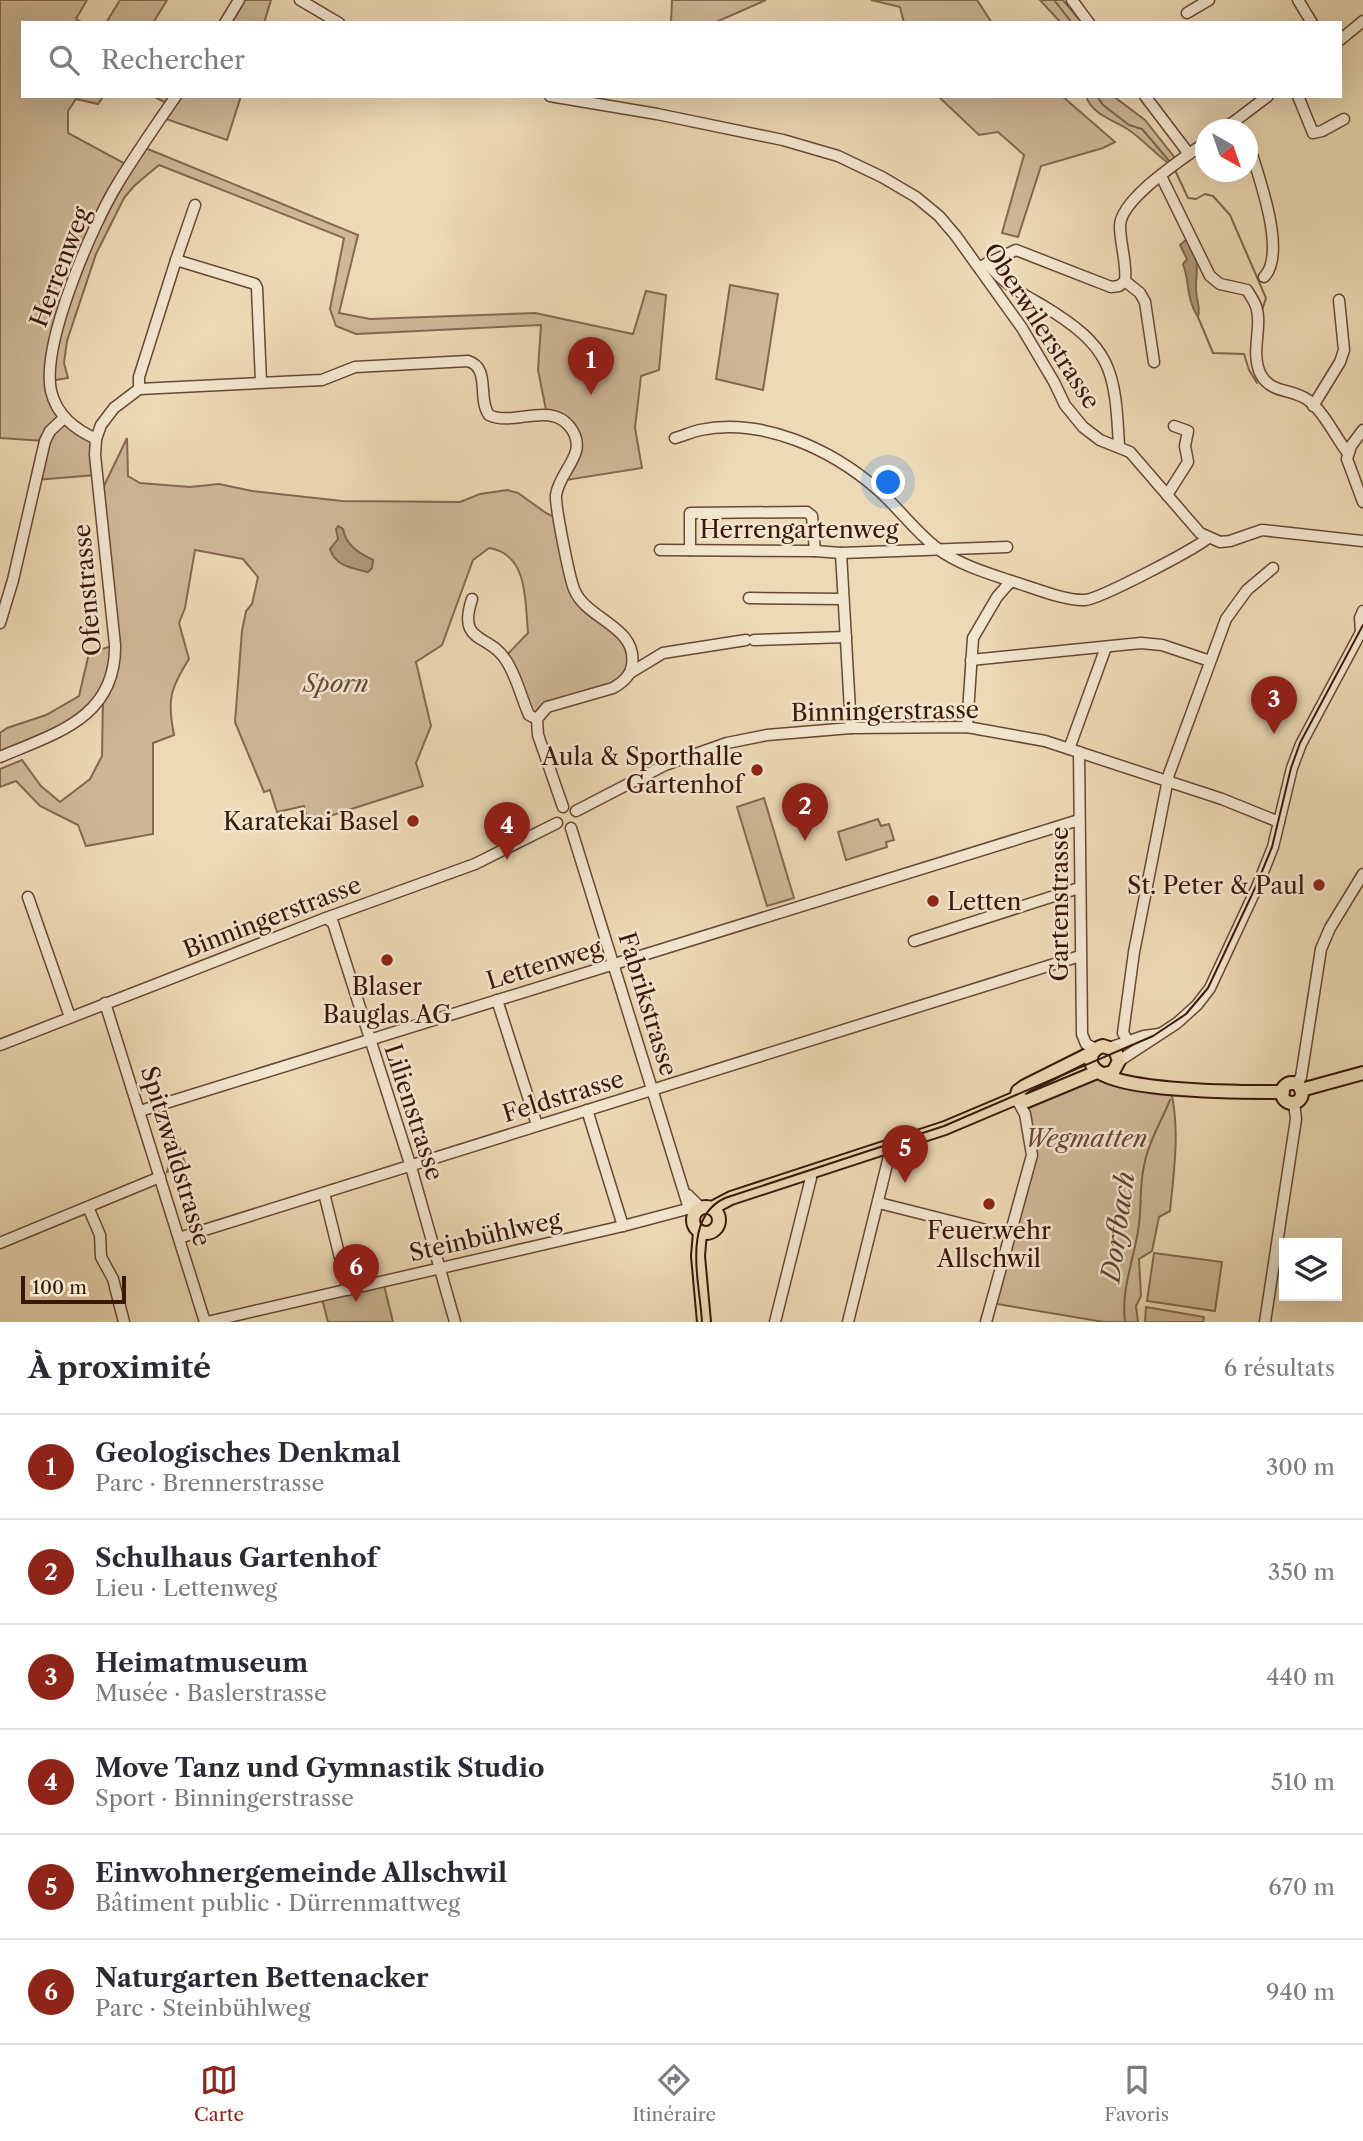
<!DOCTYPE html>
<html lang="fr">
<meta charset="utf-8">
<style>
:root{--surface:#fff;--page:#f7f7f7;--text:#2b2b33;--muted:#7c7c81;--line:#e1e1e2;--accent:#8f2418}
body{margin:0;font-family:"Libre Caslon Text",serif;background:var(--page);color:var(--text)}
.controls{position:absolute;right:21px;bottom:21px;display:grid;overflow:hidden;border-radius:0px;box-shadow:0 7px 28px #0002}
.controls button{width:63px;height:63px;display:grid;place-items:center;padding:0;border:0;border-bottom:2px solid var(--line);background:var(--surface);color:var(--text);font:35px sans-serif}
.compass{position:absolute;left:1195px;top:119px;width:63px;height:63px;border-radius:50%;background:var(--surface);box-shadow:0 7px 28px #0002;rotate:140deg}
.scale{position:absolute;left:21px;bottom:18px;width:105px;box-sizing:border-box;padding-left:7px;border:4px solid #391808;border-top:0;font-size:19px;line-height:24px;white-space:nowrap;color:#391808;-webkit-text-stroke:5px #f3e6cf;paint-order:stroke}
.you{position:absolute;left:889px;top:483px;width:24px;height:24px;margin:-18px;border:5px solid #fff;border-radius:50%;background:#1a73e8;box-shadow:0 0 0 10px #1a73e833}
.badge{display:grid;place-items:center;width:46px;height:46px;border-radius:50%;background:var(--accent);color:#fff;font-size:23px;font-weight:700}
.pin{position:absolute;translate:-50% -58px;filter:drop-shadow(0 2px 4px #0008)}
.pin::after{content:'';position:absolute;top:37px;width:24px;height:21px;background:inherit;clip-path:polygon(0 0,100% 0,50% 100%)}
.list{margin:0;padding:0;list-style:none}
h2{display:flex;justify-content:space-between;align-items:center;height:91px;margin:0;padding:0 28px;font-size:30px}
h2 small{font-size:23px;font-weight:400;color:var(--muted)}
.list li{display:grid;grid-template-columns:46px 1fr auto;gap:21px;align-items:center;box-sizing:border-box;height:105px;padding:0 28px;border-top:2px solid var(--line)}
.list b{display:block;font-size:26px;white-space:nowrap}
.list p{margin:0;font-size:23px;white-space:nowrap;color:var(--muted)}
.list em{font-size:23px;font-style:normal;color:var(--muted)}
.icon{flex:none;width:38px;height:38px;fill:none;stroke:currentColor;stroke-width:2;stroke-linecap:round;stroke-linejoin:round}
.map{position:relative;flex:none;width:1363px;height:1322px;overflow:hidden}
.search{position:absolute;background:var(--surface);box-shadow:0 7px 28px #0002;left:21px;right:21px;top:21px;height:77px;display:flex;align-items:center;gap:18px;box-sizing:border-box;padding:0 24px;border-radius:0px;color:var(--muted);font-size:26px}
.sheet{height:721px;background:var(--surface)}
nav{display:flex;justify-content:space-around;align-items:center;box-sizing:border-box;height:98px;border-top:2px solid var(--line);background:var(--surface);font-size:19px;color:var(--muted)}
nav a{display:grid;justify-items:center;gap:4px}
nav .on{color:var(--accent)}
.map>svg:first-child{display:block}
.green{fill:#ceb898;stroke:#846850;stroke-width:2}
.water{fill:#af977a;stroke:#80644c;stroke-width:2}
.lines{fill:none;stroke-linecap:round;stroke-linejoin:round}
.stream{stroke:#80644c;stroke-width:2}
.minor-casing{stroke:#664833;stroke-width:13}
.major-casing{stroke:#391808;stroke-width:16}
.minor{stroke:#f3e6cf;stroke-width:10}
.major{stroke:#ecd9b5;stroke-width:12}
.tram{stroke:#391808;stroke-width:2}
.poi-dot{fill:#8f2418;stroke:#f3e6cf;stroke-width:2.5}
.labels{text-anchor:middle;dominant-baseline:central;stroke-width:5;stroke-linejoin:round;paint-order:stroke}
.street-label{font-size:24px;fill:#391808;stroke:#f3e6cf}
.park-label{font-size:24px;font-style:italic;fill:#664833;stroke:#f3e6cf}
.poi-label{font-size:24px;fill:#391808;stroke:#f3e6cf;text-anchor:end}
.water-label{font-size:26px;font-style:italic;fill:#624430;stroke:#f3e6cf}
</style>
<div class="map">
<svg width="1363" height="1322" viewBox="0 0 1363 1322">
<rect width="100%" height="100%" fill="#ecd9b5"/>
<filter id="stains"><feTurbulence type="fractalNoise" baseFrequency=".00286" numOctaves="4"/><feColorMatrix values="0 0 0 0 .2 0 0 0 0 .09 0 0 0 0 .02 0 0 0 .5 -.17"/></filter>
<radialGradient id="worn" r=".72"><stop offset=".6" stop-color="#630" stop-opacity="0"/><stop offset="1" stop-color="#630" stop-opacity=".3"/></radialGradient>
<g class="green">
<polygon points="0,0 87,0 76,19 83,23 23,23 23,96 99,96 102,98 98,104 76,99 68,111 68,133 129,166 143,147 358,235 339,313 370,319 535,313 633,334 646,291 666,295 659,370 641,376 635,428 642,468 560,481 574,460 570,427 547,415 538,370 541,325 356,334 336,326 330,309 344,238 159,165 134,186 124,198 96,254 67,341 64,363 68,378 56,380 50,377 56,405 96,439 96,475 36,480 44,441 0,438"/>
<polygon points="120,0 167,0 153,23 106,23"/>
<polygon points="240,0 271,0 264,23 226,23"/>
<polygon points="672,0 766,0 714,23 671,23"/>
<polygon points="871,0 977,0 992,23 904,23 900,7"/>
<polygon points="1040,0 1063,0 1082,23 1061,23"/>
<polygon points="153,96 241,96 227,140 163,118 170,105"/>
<polygon points="938,96 1062,96 1115,142 1103,148 1041,166 1018,237 1002,233 1024,155 998,132 979,135"/>
<path d="M1086 96H1113L1145 120 1175 158 1168 163C1155 153 1143 140 1129 130 1114 120 1092 115 1086 96Z"/>
<polygon points="730,285 778,294 763,390 716,379"/>
<path d="M127 438 128 476 140 483 190 487 219 484 252 491 342 501 460 502 480 494 507 490 518 493 546 513 560 520 574 589 611 625 633 655 622 683 547 707 537 719 529 715 505 657 528 633C525 603 529 554 489 548L473 560 442 645 416 662 431 726 416 763 423 786 308 823 304 806 277 812 270 790 264 792 235 722 242 631 246 611 252 604 258 577 243 559 195 550 185 608 179 623 189 659C170 689 167 700 174 735L153 743V834L86 846 78 825 40 806 16 781 0 787V769L22 760 41 786 60 802 90 779 102 756 103 698 80 719 0 757V733L7 728 46 715 79 696 89 653 115 645 103 488Z"/>
<polygon points="764,798 794,898 767,906 737,807"/>
<polygon points="878,819 881,826 889,824 894,840 886,842 887,847 846,860 838,832"/>
<path d="M1097 1072 1171 1091C1180 1130 1174 1171 1170 1211L1159 1217 1152 1251 1139 1259 1141 1296 1136 1306 1138 1322H1104L991 1303 1032 1155 1027 1108 1031 1100Z"/>
<polygon points="169,1117 186,1166 167,1172 171,1157 161,1127 163,1119"/>
<polygon points="1154,1253 1222,1262 1215,1311 1147,1301"/>
<polygon points="383,1281 393,1322 328,1322 321,1295"/>
<polygon points="1146,1307 1204,1317 1203,1322 1145,1322"/>
</g>
<g class="water">
<path d="M1187 239C1201 262 1196 264 1196 289 1196 299 1201 308 1198 317 1186 299 1190 282 1183 264L1187 259 1180 245Z"/>
<path d="M338 526 343 529C346 545 357 552 373 560L372 568 368 572C352 568 335 566 330 549L338 539 336 529Z"/>
</g>
<g class="lines">
<g class="stream">
<polyline points="1054,0 1072,23"/>
<polyline points="1097,96 1103,105 1129,125 1142,129 1170,162"/>
<polyline points="1175,170 1188,198 1196,199 1205,194 1213,196 1230,215 1266,298 1262,310"/>
<polyline points="1198,317 1213,353 1244,354 1249,370 1257,383"/>
<path d="M1125 1322C1121 1290 1133 1262 1138 1231 1142 1210 1139 1187 1144 1166 1148 1143 1161 1122 1170 1100"/>
</g>
<defs>
<g id="minor">
<polyline points="300,0 339,23"/>
<polyline points="1072,0 1089,23"/>
<polyline points="1298,0 1312,23"/>
<polyline points="1187,13 1209,0"/>
<polyline points="225,23 239,0"/>
<polyline points="1340,40 1363,21"/>
<polyline points="550,96 657,114 783,140 838,156 882,177 916,197 939,216 956,236 1022,328 1054,382 1065,405 1083,427 1100,440 1130,452 1200,533 1220,542 1230,541 1262,530 1363,541"/>
<polyline points="1145,96 1189,154"/>
<polyline points="1298,96 1313,133 1322,131 1344,119"/>
<polyline points="1223,130 1268,96"/>
<path d="M1248 142C1257 172 1288 253 1264 277"/>
<path d="M1161 176 1210 276 1220 284 1247 290C1251 297 1256 303 1257 310 1262 328 1250 354 1261 375 1272 394 1291 388 1308 400 1324 412 1335 436 1347 452"/>
<polyline points="176,260 195,205"/>
<path d="M987 263C1004 284 1019 292 1042 305 1112 347 1115 369 1119 446"/>
<path d="M980 267 1016 250 1111 287 1119 286 1125 281C1127 262 1120 244 1120 226 1120 199 1184 158 1206 142"/>
<polyline points="1125,281 1140,293 1145,302 1154,362"/>
<polyline points="139,389 139,377 176,260 255,284 257,288 261,382"/>
<polyline points="1313,406 1340,362 1344,350 1339,300"/>
<polyline points="1363,430 1351,446 1347,459 1363,502"/>
<path d="M675 438C683 436 691 432 700 430 762 417 831 449 877 489 898 507 915 532 938 549 958 564 987 573 1011 581"/>
<path d="M96 439C75 429 57 416 51 391 41 344 92 226 117 185 135 155 156 125 176 96"/>
<polyline points="1167,495 1188,462 1185,446 1188,431 1174,426"/>
<polyline points="660,550 815,551 841,553 1007,547"/>
<polyline points="690,550 690,513 807,512 812,516 815,551"/>
<polyline points="841,553 851,728"/>
<polyline points="749,598 843,599"/>
<path d="M472 599C457 644 488 633 505 659 516 674 521 697 529 715L537 719"/>
<polyline points="0,623 13,580 45,441 50,431 64,418"/>
<polyline points="1361,632 1360,618 1363,611"/>
<polyline points="754,640 846,637"/>
<polyline points="971,660 1141,643 1162,645 1210,661"/>
<polyline points="630,673 663,653 746,640"/>
<path d="M967 727 973 638 997 597 1011 581C1032 587 1064 601 1085 600 1100 599 1195 549 1208 538"/>
<polyline points="1069,749 1106,647"/>
<polyline points="1079,752 1082,1034 1086,1044 1096,1049"/>
<path d="M0 757C56 733 116 718 115 645L95 455 96 439 101 425 114 408 139 389 322 380 355 367 468 361C491 368 477 399 489 415 513 427 550 401 570 427 590 453 560 469 556 495 555 506 569 576 574 589 586 620 638 626 632 665 631 676 622 683 613 688L547 707 537 719 538 735 563 807"/>
<polyline points="576,811 665,765 727,743 767,735 851,728 967,727 1045,741 1222,799 1279,822"/>
<polyline points="571,828 687,1202 695,1213"/>
<polyline points="28,897 70,1017"/>
<polyline points="326,918 333,923 411,1167 455,1322"/>
<polyline points="914,941 1079,888"/>
<polyline points="497,1000 537,1125"/>
<polyline points="105,1003 205,1322"/>
<polyline points="1128,1041 1123,1033 1134,952 1169,774 1226,619 1247,590 1273,568"/>
<polyline points="0,1045 326,918 475,864 557,823"/>
<polyline points="1112,1047 1144,1036 1159,1034"/>
<polyline points="1119,1061 1177,1023 1197,1005 1210,988 1257,887 1273,847 1292,768 1301,744 1361,632"/>
<polyline points="1296,1084 1301,1077 1321,949 1330,928 1363,874"/>
<polyline points="587,1110 623,1226"/>
<polyline points="140,1111 1079,820"/>
<polyline points="324,1193 348,1290"/>
<polyline points="688,1195 701,1208"/>
<polyline points="879,1203 1010,1236"/>
<polyline points="88,1207 100,1235 101,1257 113,1279 124,1322"/>
<polyline points="179,1238 1080,956"/>
<polyline points="0,1243 160,1177"/>
<polyline points="207,1322 623,1226 691,1208"/>
<polyline points="775,1322 811,1178 810,1173 804,1175"/>
<polyline points="848,1322 892,1144"/>
<polyline points="986,1322 1032,1155 1025,1114 1016,1098"/>
<polyline points="1265,1322 1296,1119 1294,1102"/>
</g>
<g id="major">
<path d="M1104 1074 1113 1072 1119 1061 1115 1050 1103 1046C1096 1048 1090 1052 1091 1061 1092 1094 1255 1092 1283 1092"/>
<circle cx="1292" cy="1093" r="10"/>
<polyline points="1301,1090 1363,1073"/>
<polyline points="1016,1098 1027,1101 1097,1072"/>
<circle cx="706" cy="1220" r="13"/>
<polyline points="712,1208 731,1198 945,1128 1016,1098 1018,1091 1025,1086 1093,1052"/>
<polyline points="700,1232 698,1256 704,1322"/>
</g>
</defs>
<use href="#minor" class="minor-casing"/>
<use href="#major" class="major-casing"/>
<use href="#minor" class="minor"/>
<use href="#major" class="major"/>
<path class="tram" d="M702 1322C700 1284 681 1218 725 1198L944 1126 1153 1036 1186 1014 1208 988 1256 886 1272 847 1291 768 1300 743 1363 625"/>
</g>
<g class="poi-dot">
<circle cx="757" cy="770" r="7"/>
<circle cx="413" cy="821" r="7"/>
<circle cx="1319" cy="885" r="7"/>
<circle cx="933" cy="901" r="7"/>
<circle cx="387" cy="960" r="7"/>
<circle cx="989" cy="1204" r="7"/>
</g>
<g class="labels">
<g class="street-label">
<text transform="translate(60 267) rotate(-69)">Herrenweg</text>
<text transform="translate(1042 326) rotate(57)">Oberwilerstrasse</text>
<text x="799" y="529">Herrengartenweg</text>
<text transform="translate(87 590) rotate(-95)">Ofenstrasse</text>
<text transform="translate(885 711) rotate(-1)">Binningerstrasse</text>
<text transform="translate(1059 904) rotate(-90)">Gartenstrasse</text>
<text transform="translate(272 917) rotate(-21)">Binningerstrasse</text>
<text transform="translate(544 964) rotate(-17)">Lettenweg</text>
<text transform="translate(648 1004) rotate(73)">Fabrikstrasse</text>
<text transform="translate(563 1096) rotate(-17)">Feldstrasse</text>
<text transform="translate(414 1112) rotate(72)">Lilienstrasse</text>
<text transform="translate(176 1156) rotate(73)">Spitzwaldstrasse</text>
<text transform="translate(485 1236) rotate(-13)">Steinbühlweg</text>
</g>
<g class="park-label">
<text x="336" y="683">Sporn</text>
<text x="1086" y="1138">Wegmatten</text>
</g>
<g class="poi-label">
<text x="743" y="756">Aula &amp; Sporthalle<tspan x="743" dy="28">Gartenhof</tspan></text>
<text x="399" y="821">Karatekai Basel</text>
<text x="1305" y="885">St. Peter &amp; Paul</text>
<text x="947" y="901" text-anchor="start">Letten</text>
<text x="387" y="986" text-anchor="middle">Blaser<tspan x="387" dy="28">Bauglas AG</tspan></text>
<text x="989" y="1230" text-anchor="middle">Feuerwehr<tspan x="989" dy="28">Allschwil</tspan></text>
</g>
<g class="water-label">
<text transform="translate(1118 1227) rotate(-82)">Dorfbach</text>
</g>
</g>
<rect width="100%" height="100%" filter="url(#stains)"/>
<rect width="100%" height="100%" fill="url(#worn)"/>
</svg>
<div class="controls">
<button><svg class="icon" aria-label="layers" viewBox="0 0 24 24"><path d="M12 4l9 5-9 5-9-5zM3 14l9 5 9-5"/></svg></button>
</div>
<svg class="compass" viewBox="-18 -18 36 36"><path d="M0-13l5 13h-10z" fill="#e53935"/><path d="M0 13l5-13h-10z" fill="#7c7c81"/></svg>
<div class="scale">100 m</div>
<div class="you"></div>
<div class="pin badge" style="left:591px;top:395px">1</div>
<div class="pin badge" style="left:805px;top:841px">2</div>
<div class="pin badge" style="left:1274px;top:734px">3</div>
<div class="pin badge" style="left:507px;top:860px">4</div>
<div class="pin badge" style="left:905px;top:1183px">5</div>
<div class="pin badge" style="left:356px;top:1302px">6</div>
<div class="search"><svg class="icon" aria-label="search" viewBox="0 0 24 24"><circle cx="10" cy="10" r="6"/><path d="M15 15l6 6"/></svg>Rechercher</div>
</div>
<section class="sheet">
<h2>À proximité<small>6 résultats</small></h2>
<ul class="list">
<li><span class="badge">1</span><div><b>Geologisches Denkmal</b><p>Parc · Brennerstrasse</p></div><em>300 m</em></li>
<li><span class="badge">2</span><div><b>Schulhaus Gartenhof</b><p>Lieu · Lettenweg</p></div><em>350 m</em></li>
<li><span class="badge">3</span><div><b>Heimatmuseum</b><p>Musée · Baslerstrasse</p></div><em>440 m</em></li>
<li><span class="badge">4</span><div><b>Move Tanz und Gymnastik Studio</b><p>Sport · Binningerstrasse</p></div><em>510 m</em></li>
<li><span class="badge">5</span><div><b>Einwohnergemeinde Allschwil</b><p>Bâtiment public · Dürrenmattweg</p></div><em>670 m</em></li>
<li><span class="badge">6</span><div><b>Naturgarten Bettenacker</b><p>Parc · Steinbühlweg</p></div><em>940 m</em></li>
</ul>
</section>
<nav>
<a class="on"><svg class="icon" aria-label="map" viewBox="0 0 24 24"><path d="M3 6l6-2 6 2 6-2v14l-6 2-6-2-6 2zM9 4v14M15 6v14"/></svg>Carte</a>
<a><svg class="icon" aria-label="directions" viewBox="0 0 24 24"><path d="M12 3l9 9-9 9-9-9zM9 14v-3h6M13 9l2 2-2 2"/></svg>Itinéraire</a>
<a><svg class="icon" aria-label="saved" viewBox="0 0 24 24"><path d="M7 4h10v16l-5-4-5 4z"/></svg>Favoris</a>
</nav>
